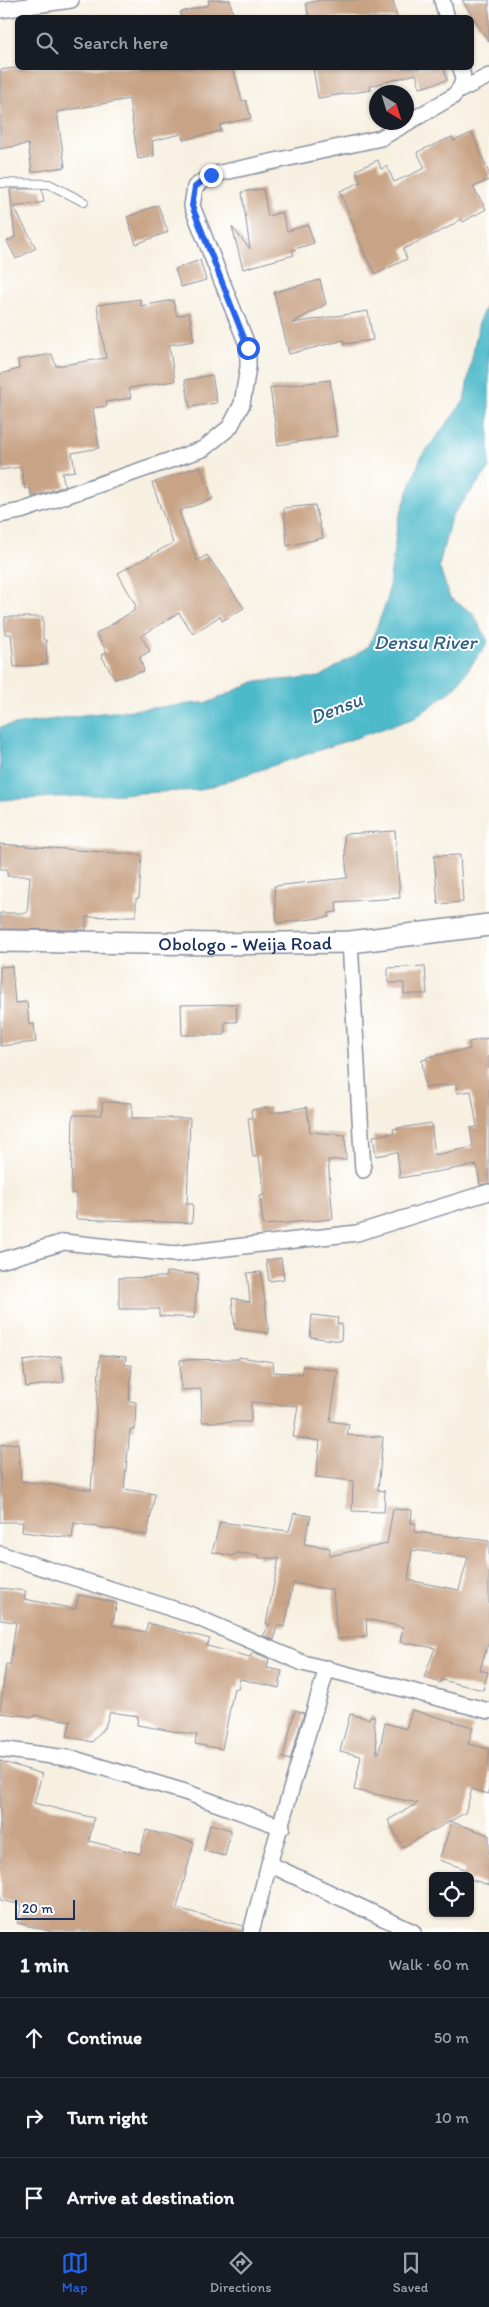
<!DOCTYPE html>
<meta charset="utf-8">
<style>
:root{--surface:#171b24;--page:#20242c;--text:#f1f3f6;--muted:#9ea1a6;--line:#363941;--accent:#2563eb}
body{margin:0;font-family:Itim,sans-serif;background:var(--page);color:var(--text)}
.controls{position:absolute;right:15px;bottom:15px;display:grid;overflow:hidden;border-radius:8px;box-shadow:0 1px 4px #0004}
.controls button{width:45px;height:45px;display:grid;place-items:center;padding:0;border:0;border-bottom:1px solid var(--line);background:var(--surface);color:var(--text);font:25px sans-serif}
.compass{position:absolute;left:369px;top:85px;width:45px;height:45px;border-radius:50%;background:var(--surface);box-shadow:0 1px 4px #0004;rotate:142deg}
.scale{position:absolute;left:15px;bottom:12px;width:60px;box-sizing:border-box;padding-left:5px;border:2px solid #1b2f5e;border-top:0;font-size:14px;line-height:18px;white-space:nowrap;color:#1b2f5e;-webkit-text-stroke:4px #fff;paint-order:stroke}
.stop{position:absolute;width:15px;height:15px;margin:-11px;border:4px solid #2563eb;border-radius:50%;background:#fff}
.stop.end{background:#2563eb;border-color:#fff;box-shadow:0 1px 5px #0008}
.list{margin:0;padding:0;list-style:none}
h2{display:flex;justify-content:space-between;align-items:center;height:65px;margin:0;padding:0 20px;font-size:21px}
h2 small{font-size:16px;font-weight:400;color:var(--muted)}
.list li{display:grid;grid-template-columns:32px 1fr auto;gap:15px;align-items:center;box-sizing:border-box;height:80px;padding:0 20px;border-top:1px solid var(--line)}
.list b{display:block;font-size:19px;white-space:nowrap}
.list em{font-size:16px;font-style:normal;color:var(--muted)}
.icon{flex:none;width:28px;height:28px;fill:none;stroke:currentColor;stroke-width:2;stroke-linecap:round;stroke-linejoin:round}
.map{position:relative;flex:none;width:489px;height:1932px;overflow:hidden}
.search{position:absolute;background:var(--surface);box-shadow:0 1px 4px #0004;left:15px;right:15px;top:15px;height:55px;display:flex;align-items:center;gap:12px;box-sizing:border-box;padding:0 18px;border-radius:8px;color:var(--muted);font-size:19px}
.sheet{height:305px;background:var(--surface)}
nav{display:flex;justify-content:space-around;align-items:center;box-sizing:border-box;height:70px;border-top:1px solid var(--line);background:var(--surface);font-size:14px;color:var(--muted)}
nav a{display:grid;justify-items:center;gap:2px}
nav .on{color:var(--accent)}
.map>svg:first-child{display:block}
.water{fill:#4ebaca;stroke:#347494}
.building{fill:#c8a385;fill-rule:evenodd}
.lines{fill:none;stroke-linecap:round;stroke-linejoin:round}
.lane-casing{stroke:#8990a0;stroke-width:10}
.street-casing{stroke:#8990a0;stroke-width:18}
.secondary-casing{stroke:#8990a0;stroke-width:24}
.lane{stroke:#fff;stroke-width:8}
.street{stroke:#fff;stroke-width:15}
.secondary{stroke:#fff;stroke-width:21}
.route{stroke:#2563eb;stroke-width:6}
.labels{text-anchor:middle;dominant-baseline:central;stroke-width:4;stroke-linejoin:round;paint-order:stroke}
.street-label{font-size:19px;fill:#1b2f5e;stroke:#fff}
.water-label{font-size:20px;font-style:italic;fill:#2d6084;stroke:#fff}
</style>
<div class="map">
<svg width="489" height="1932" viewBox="0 0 489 1932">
<rect width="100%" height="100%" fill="#fff"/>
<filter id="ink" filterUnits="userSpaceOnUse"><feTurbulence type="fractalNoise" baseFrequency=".02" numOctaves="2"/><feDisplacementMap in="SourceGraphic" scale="10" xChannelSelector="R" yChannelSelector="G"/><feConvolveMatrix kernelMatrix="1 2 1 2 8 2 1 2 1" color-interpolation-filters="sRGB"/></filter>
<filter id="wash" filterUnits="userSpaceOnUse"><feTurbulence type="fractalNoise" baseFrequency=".0096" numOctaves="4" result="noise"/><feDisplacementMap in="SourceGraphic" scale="20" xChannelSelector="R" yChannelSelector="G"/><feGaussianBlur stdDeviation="1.12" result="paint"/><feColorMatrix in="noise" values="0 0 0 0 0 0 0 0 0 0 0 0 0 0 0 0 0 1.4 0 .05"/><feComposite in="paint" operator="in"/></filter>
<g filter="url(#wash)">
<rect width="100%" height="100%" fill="#f7f0e1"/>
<polygon class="water" points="489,299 489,469 451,517 439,566 450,598 473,613 488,642 455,688 415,718 200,790 0,800 0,727 83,715 210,702 254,682 320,677 369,646 387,601 398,520 421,457 464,401 479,321"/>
<g id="blocks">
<g class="building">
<polygon points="208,0 230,0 234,18 181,18 180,12 209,5"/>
<polygon points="321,0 393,0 397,18 309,18 306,3"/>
<polygon points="462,0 489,0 489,42"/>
<polygon points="14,68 233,68 242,101 246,100 251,118 220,125 221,131 183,140 181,134 152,141 154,156 138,159 129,99 57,112 65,167 32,172 28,144 0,149 0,70"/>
<polygon points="313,68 444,68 447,80 420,88 416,74 370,86 371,90 318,98"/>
<polygon points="472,133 489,173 489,180 473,187 486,209 463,222 461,219 449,227 403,249 407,259 376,274 365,255 340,191 361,182 356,170 378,160 381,169 387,166 394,182 425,168 417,152 452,137 453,141"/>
<polygon points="10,189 42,189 44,202 14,207 36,248 16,259 7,241 15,237"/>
<polygon points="263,189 268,216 282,212 287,231 308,225 314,243 292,250 294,255 243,269 232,227 250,249 242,192"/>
<polygon points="158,205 168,232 136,244 127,217"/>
<polygon points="200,260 206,280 181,287 175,269"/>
<polygon points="320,280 326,304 292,323 368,311 373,340 344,344 344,340 289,354 274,292"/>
<polygon points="140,299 141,306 173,300 177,316 189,313 194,341 169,345 175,381 129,388 131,398 106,402 107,406 93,408 99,448 72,453 75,471 62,473 65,486 32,497 30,488 25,489 21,467 0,470 0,374 19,369 18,360 52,354 56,366 106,358 97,305"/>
<polygon points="212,375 217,403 190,407 185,380"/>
<polygon points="330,380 337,436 278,445 270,388"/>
<polygon points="200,466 213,499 179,511 197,561 207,555 244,608 222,621 220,616 193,634 179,613 141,636 150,651 140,657 144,671 115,679 101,655 107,652 96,634 135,610 133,608 136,606 118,573 173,543 152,483"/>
<polygon points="315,505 323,538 287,546 284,508"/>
<polygon points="5,617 43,617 43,640 46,640 47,664 14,667 11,634 5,634"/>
<polygon points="395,831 400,898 336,902 337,912 329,913 329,917 277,923 274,886 347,878 344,834"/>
<polygon points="0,844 142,855 139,898 136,898 136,916 86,917 86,930 0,929 0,913 27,913 30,876 7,876 7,869 0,869"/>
<polygon points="460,855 463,902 438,904 434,856"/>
<polygon points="12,966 15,1003 27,1002 29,1025 34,1024 36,1042 0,1046 0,967"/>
<polygon points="425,966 427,994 404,994 404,983 388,983 388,968"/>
<polygon points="236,1004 237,1022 225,1022 225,1035 182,1035 181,1005"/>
<polygon points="489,1038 489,1183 480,1185 477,1165 400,1178 397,1152 376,1156 373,1136 394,1133 393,1129 431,1123 435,1155 473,1147 470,1128 477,1127 471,1091 457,1093 456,1084 425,1088 422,1060 427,1059 427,1057 470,1049 469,1042"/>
<polygon points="102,1102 132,1103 132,1118 190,1118 187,1204 193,1204 192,1223 76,1219 76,1193 71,1193 73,1115 102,1115"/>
<polygon points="269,1107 270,1113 307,1107 310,1132 345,1135 346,1160 328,1160 333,1219 263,1225 260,1196 264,1195 259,1156 253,1157 248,1118 252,1118 251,1110"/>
<polygon points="281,1258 284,1279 269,1281 266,1260"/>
<polygon points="166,1272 198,1274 194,1318 159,1316 159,1309 119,1309 119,1278 165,1277"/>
<polygon points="261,1272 269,1333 235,1329 232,1298 250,1302 247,1273"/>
<polygon points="312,1315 338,1318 337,1324 342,1324 341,1341 310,1337"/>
<polygon points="100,1355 126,1357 125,1365 132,1365 129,1401 136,1402 135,1430 130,1430 124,1489 155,1494 147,1535 74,1523 72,1538 22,1532 23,1522 0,1522 0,1445 18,1443 21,1481 91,1490"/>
<polygon points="61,1356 64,1382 26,1387 23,1361"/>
<polygon points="239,1357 273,1362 274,1372 302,1374 303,1366 338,1371 330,1421 349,1424 347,1435 383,1437 378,1490 385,1491 384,1512 352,1511 353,1481 316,1477 320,1441 293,1437 298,1406 251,1402 251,1422 202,1422 201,1389 181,1390 180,1360 239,1359"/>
<path d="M393 1509 412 1510 411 1523H416L415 1532 489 1541V1640L480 1670 488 1672 483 1690 442 1680 440 1683 424 1677 435 1648 400 1642 403 1627 366 1619 367 1636 337 1639 333 1590 293 1583 285 1627 277 1625 274 1640 263 1636 270 1624H266L279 1558H259V1555L236 1553 232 1556 212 1552 220 1522 289 1531 294 1513 311 1516 304 1544 330 1548 329 1556 387 1544ZM412 1550 468 1557 459 1590 408 1580Z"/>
<polygon points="0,1588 26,1591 24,1599 75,1609 79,1595 117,1603 112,1625 145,1632 148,1623 210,1639 207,1646 250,1657 253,1652 269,1659 267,1668 282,1671 279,1688 240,1679 238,1689 234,1688 222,1749 195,1744 197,1735 137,1725 138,1716 110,1712 105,1727 92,1742 67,1736 71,1721 35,1715 35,1717 0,1713 6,1664 10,1665 16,1622 0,1620"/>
<polygon points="295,1710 304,1713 290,1760 283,1758"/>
<polygon points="412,1710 473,1727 468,1744 489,1749 489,1794 472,1789 465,1813 403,1847 388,1820 418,1803 354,1790 361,1756 340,1751 350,1714 369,1719 370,1716 374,1716 377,1753 379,1753 385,1723 406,1729"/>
<polygon points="0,1761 42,1774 34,1803 94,1818 89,1841 140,1854 146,1830 194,1842 177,1908 243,1926 242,1932 53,1932 17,1923 22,1905 0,1900"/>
<polygon points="452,1822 489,1835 489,1885 470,1879 470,1876 463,1876 465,1869 439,1860"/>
<polygon points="210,1824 231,1830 225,1856 204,1851"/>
</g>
</g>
</g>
<g filter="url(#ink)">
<use href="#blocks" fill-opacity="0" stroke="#8990a0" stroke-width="1"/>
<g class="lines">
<defs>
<polyline id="lane" points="0,183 49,184 84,202"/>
<g id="street">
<polyline points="442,0 447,18"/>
<polyline points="0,10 71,0"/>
<polyline points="460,90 489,76"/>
<path d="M0 515 21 511 203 449 230 427 242 404 248 367V347L192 206 195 187 211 175 381 138 452 97C462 88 465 81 461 68"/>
<polyline points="350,942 363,1170"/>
<polyline points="0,1261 64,1242 174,1254 357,1233 489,1192"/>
<polyline points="0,1554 189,1614 303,1663 489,1711"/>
<polyline points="0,1749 74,1759 185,1792 282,1827"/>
<polyline points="269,1864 413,1932"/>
<polyline points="251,1932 269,1864 327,1668"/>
</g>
<g id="secondary">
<path id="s1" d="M0 941 221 944 350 942 489 925"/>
</g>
</defs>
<use href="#lane" class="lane-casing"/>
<use href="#street" class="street-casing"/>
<use href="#secondary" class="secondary-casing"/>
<use href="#lane" class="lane"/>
<use href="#street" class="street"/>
<use href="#secondary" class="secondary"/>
</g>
</g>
<g class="lines" filter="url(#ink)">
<polyline class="route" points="211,175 195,187 192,206 248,348"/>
</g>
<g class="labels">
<g class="street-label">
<text stroke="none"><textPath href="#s1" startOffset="245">Obologo - Weija Road</textPath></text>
</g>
<g class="water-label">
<text x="425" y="642">Densu River</text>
<text transform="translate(336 708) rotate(-21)">Densu</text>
</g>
</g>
</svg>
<div class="controls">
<button><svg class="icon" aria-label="locate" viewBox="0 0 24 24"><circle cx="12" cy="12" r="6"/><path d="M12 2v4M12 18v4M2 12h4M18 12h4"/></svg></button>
</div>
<svg class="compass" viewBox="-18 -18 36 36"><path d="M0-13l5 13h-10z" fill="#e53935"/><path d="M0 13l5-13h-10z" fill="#9ea1a6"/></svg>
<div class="scale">20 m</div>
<div class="stop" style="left:248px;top:348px"></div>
<div class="stop end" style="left:211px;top:175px"></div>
<div class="search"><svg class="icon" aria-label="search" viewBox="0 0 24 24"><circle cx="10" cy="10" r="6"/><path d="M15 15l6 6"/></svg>Search here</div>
</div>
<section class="sheet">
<h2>1 min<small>Walk · 60 m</small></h2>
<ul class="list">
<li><svg class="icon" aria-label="ahead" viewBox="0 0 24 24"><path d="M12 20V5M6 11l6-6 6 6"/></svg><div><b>Continue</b></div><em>50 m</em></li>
<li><svg class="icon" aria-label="right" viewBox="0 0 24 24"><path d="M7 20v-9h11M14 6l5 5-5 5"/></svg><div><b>Turn right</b></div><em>10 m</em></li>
<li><svg class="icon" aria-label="arrive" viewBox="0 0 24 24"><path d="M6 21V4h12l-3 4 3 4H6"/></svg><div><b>Arrive at destination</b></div></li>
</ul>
</section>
<nav>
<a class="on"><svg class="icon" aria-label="map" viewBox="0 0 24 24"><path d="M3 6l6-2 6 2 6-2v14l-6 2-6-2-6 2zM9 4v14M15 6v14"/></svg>Map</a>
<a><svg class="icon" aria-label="directions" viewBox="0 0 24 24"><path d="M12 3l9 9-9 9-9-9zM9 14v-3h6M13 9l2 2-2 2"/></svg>Directions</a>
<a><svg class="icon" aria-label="saved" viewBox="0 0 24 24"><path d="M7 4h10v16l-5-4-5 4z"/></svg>Saved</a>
</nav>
